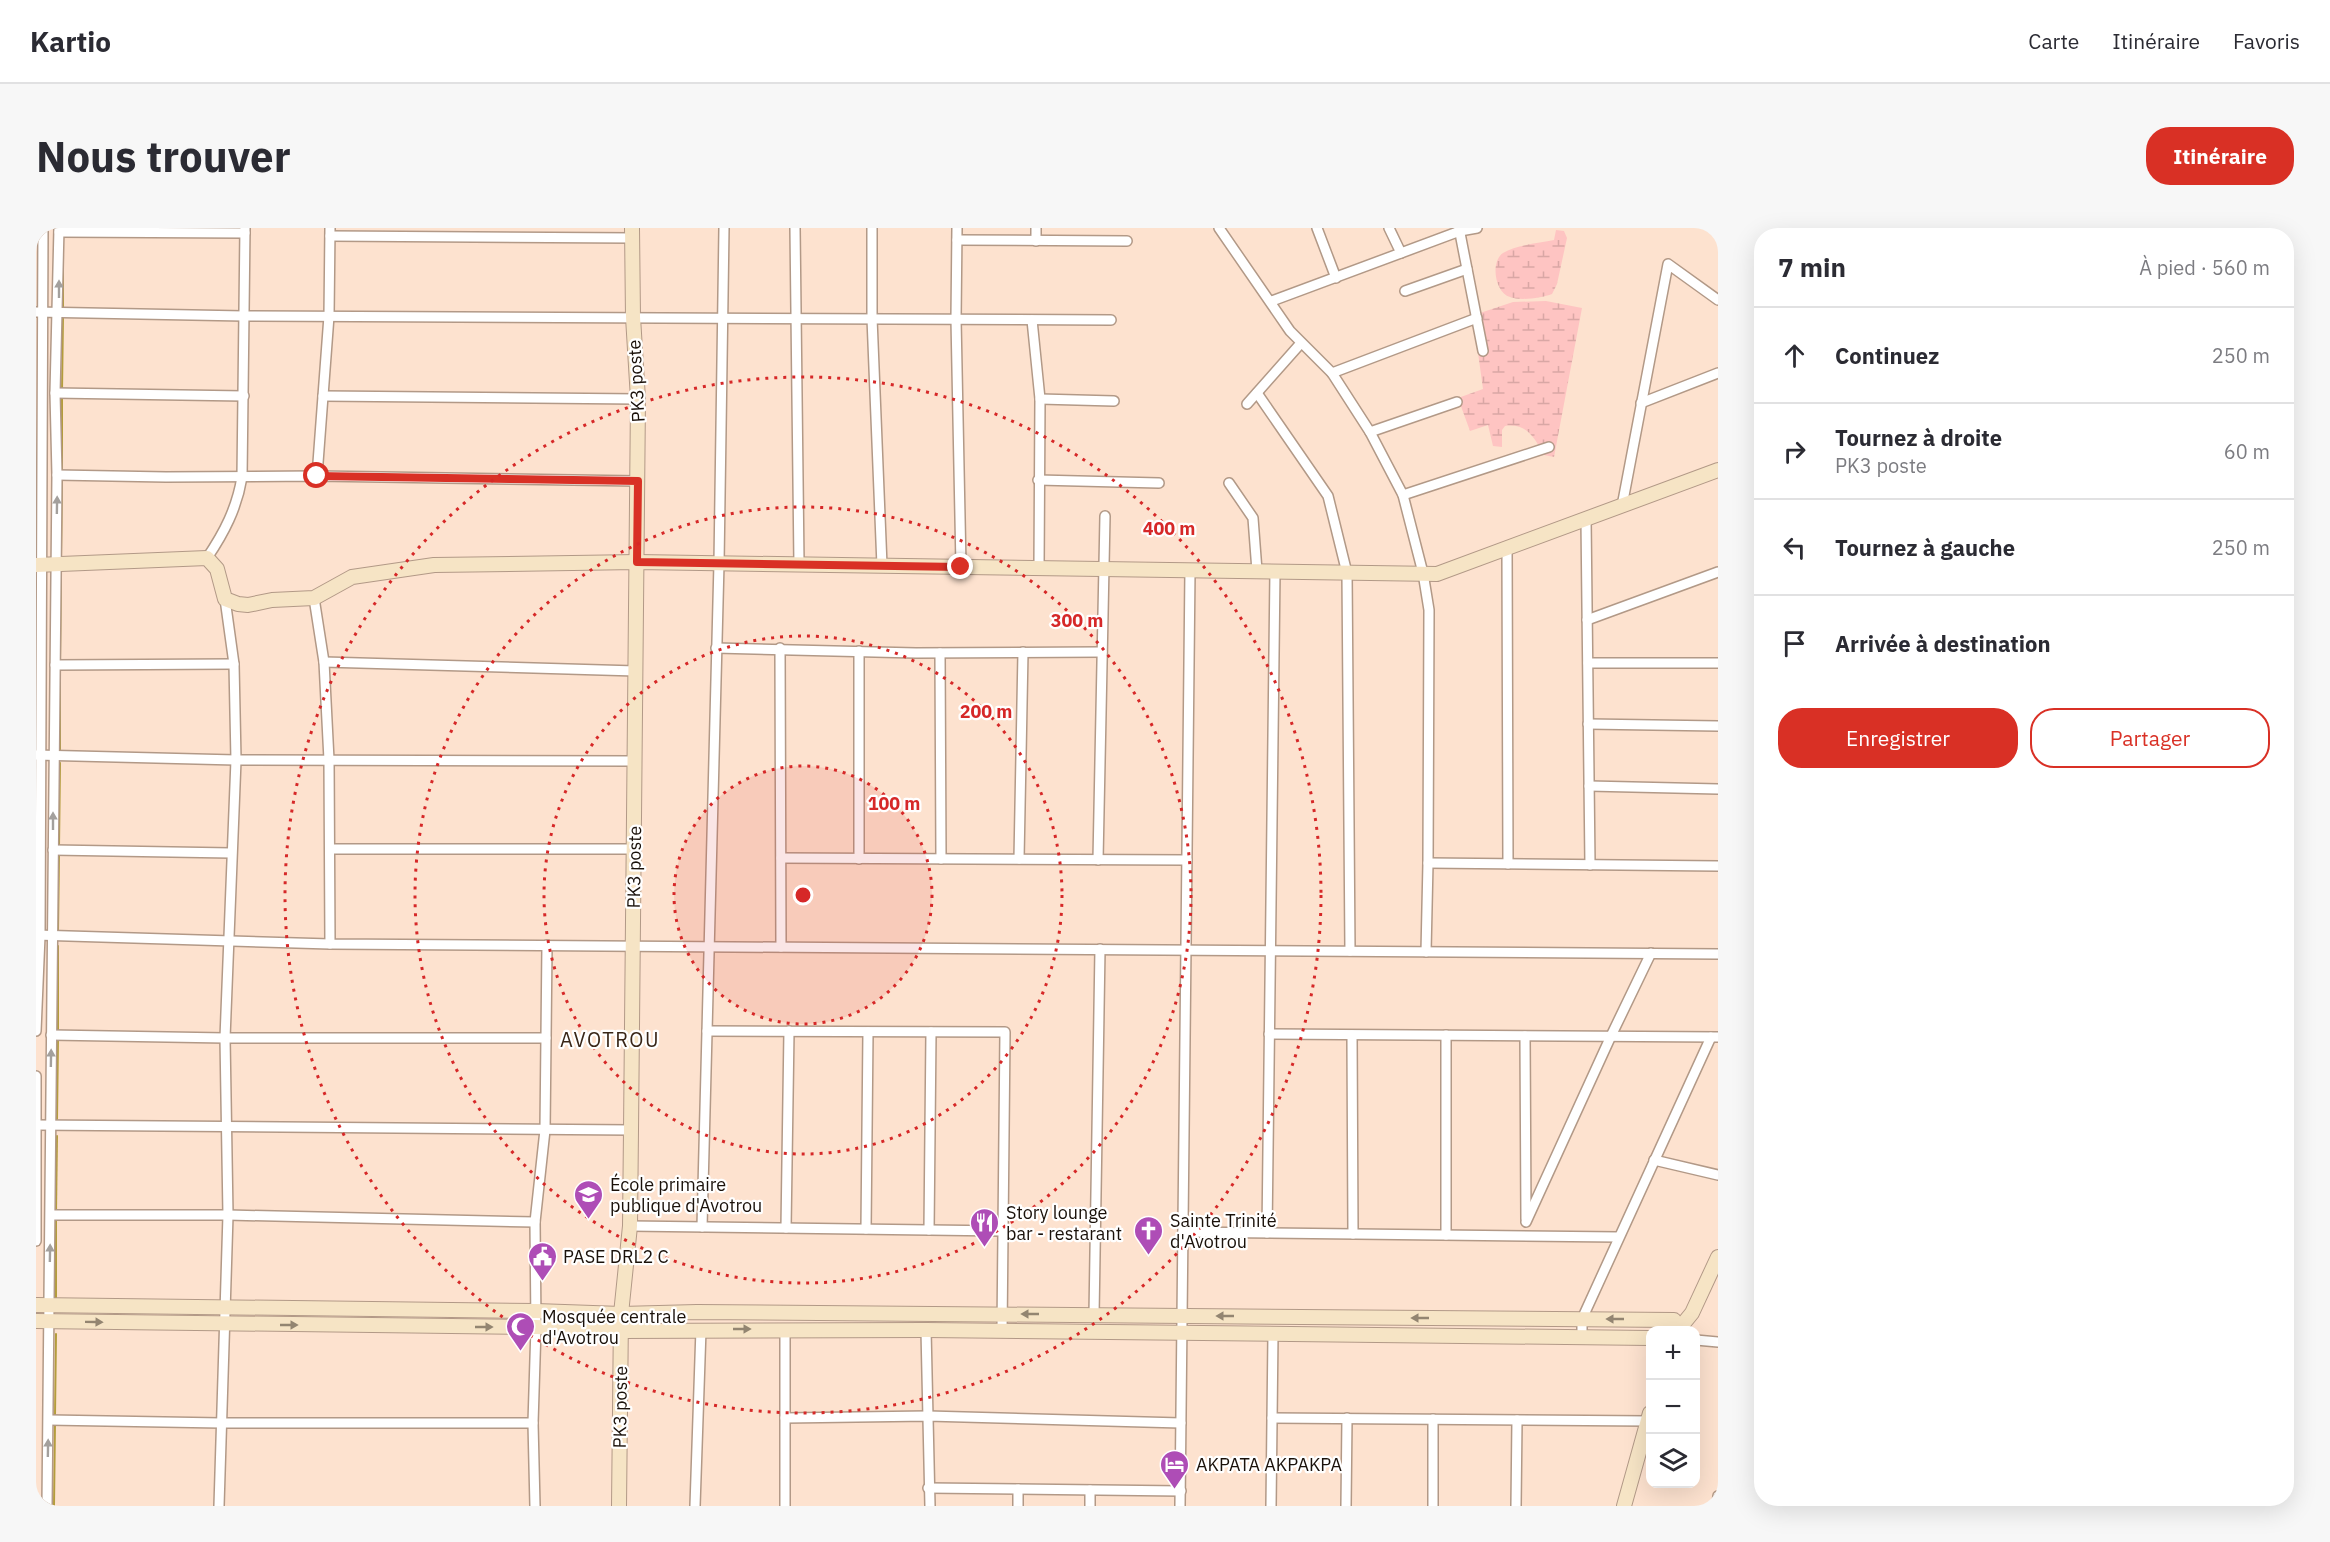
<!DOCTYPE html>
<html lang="fr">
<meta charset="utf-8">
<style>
:root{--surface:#fff;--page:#f7f7f7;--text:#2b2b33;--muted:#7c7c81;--line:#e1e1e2;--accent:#d93025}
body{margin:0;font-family:"IBM Plex Sans",sans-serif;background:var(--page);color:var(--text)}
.controls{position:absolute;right:18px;bottom:18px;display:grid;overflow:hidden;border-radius:12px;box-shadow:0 6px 24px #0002}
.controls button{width:54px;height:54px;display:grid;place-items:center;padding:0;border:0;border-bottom:2px solid var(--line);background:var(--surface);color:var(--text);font:30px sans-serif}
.stop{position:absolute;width:18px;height:18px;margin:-14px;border:4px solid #d93025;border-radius:50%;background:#fff}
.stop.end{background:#d93025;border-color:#fff;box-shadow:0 2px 6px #0008}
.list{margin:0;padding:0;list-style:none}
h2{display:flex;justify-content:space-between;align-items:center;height:78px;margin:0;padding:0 24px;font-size:26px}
h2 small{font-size:20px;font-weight:400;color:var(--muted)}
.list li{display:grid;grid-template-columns:39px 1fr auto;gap:18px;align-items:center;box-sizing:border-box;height:96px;padding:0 24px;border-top:2px solid var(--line)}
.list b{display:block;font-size:22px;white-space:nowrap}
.list p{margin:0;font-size:20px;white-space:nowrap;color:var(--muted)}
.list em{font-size:20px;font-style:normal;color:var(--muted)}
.actions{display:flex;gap:12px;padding:18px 24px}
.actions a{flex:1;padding:14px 0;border:2px solid var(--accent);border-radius:24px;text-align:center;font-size:21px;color:var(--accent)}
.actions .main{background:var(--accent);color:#fff}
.icon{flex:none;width:33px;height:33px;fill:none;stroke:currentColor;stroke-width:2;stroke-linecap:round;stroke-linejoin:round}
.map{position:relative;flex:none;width:1682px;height:1278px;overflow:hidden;border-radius:24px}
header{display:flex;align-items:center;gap:36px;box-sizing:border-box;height:84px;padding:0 30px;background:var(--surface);border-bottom:2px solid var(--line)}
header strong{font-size:28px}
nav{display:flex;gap:33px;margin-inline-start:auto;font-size:21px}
.intro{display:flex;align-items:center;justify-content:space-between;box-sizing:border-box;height:144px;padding:0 36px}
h1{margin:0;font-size:42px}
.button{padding:15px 27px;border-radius:24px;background:var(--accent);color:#fff;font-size:21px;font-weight:700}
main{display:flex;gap:36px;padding:0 36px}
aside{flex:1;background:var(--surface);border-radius:24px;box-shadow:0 6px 24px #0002}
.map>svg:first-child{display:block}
.wetland{fill:url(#wetland-marsh)}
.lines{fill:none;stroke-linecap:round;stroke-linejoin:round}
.stream{stroke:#b49d3c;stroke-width:2}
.street-casing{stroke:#b29987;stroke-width:12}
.secondary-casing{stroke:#b29987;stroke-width:16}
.street{stroke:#fff;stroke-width:9}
.secondary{stroke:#f6e4c5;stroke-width:14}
.oneway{fill:#a3a09d}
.oneway2{fill:#938571}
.route{stroke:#d93025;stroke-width:8}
.ring{fill:none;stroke:#d62828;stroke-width:3;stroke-dasharray:3 6}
.labels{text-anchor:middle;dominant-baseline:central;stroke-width:4.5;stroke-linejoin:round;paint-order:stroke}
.street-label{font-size:18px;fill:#1a110a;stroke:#fff}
.poi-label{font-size:18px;fill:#1a110a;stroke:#fff;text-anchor:start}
.neighbourhood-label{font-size:20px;letter-spacing:1.5px;fill:#392617;stroke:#fff}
.centre{fill:#d62828;stroke:#fff;stroke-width:3}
.ring-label{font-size:18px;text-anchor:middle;font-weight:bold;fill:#d62828;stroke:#fff;stroke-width:4.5;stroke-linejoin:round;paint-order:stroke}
</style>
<header>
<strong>Kartio</strong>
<nav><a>Carte</a><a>Itinéraire</a><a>Favoris</a></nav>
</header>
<div class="intro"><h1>Nous trouver</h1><a class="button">Itinéraire</a></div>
<main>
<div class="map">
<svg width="1682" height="1278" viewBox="0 0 1682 1278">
<defs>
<pattern id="wetland-marsh" width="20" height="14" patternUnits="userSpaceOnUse" patternTransform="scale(1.5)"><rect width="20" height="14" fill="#fec4c2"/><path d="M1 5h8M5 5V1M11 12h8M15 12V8" fill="none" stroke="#d9a7a5"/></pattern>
</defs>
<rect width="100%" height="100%" fill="#fde2cf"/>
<g class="wetland">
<path d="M1520 2 1528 3 1531 10 1521 56 1516 66C1506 70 1484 73 1474 69 1459 65 1454 34 1467 25 1480 17 1503 15 1518 12Z"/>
<path d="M1510 73 1546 80 1518 229 1508 227C1498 209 1491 195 1469 198L1466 202V219L1457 218 1452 197 1434 203 1422 170 1447 161 1439 103 1444 85 1477 74Z"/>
</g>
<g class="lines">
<g class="stream">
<polyline points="27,82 27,7"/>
<polyline points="26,163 27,88"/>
<polyline points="26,244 26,169"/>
<polyline points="25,331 26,250"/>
<polyline points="24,433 25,343"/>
<polyline points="24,523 24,439"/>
<polyline points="23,619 24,535"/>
<polyline points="22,703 23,625"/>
<polyline points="22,804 22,718"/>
<polyline points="21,891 22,810"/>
<polyline points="20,984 21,908"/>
<polyline points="20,1071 20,990"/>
<polyline points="19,1188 20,1106"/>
<polyline points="18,1278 19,1194"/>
</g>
<defs>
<g id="street">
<polyline points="759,0 763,336"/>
<polyline points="836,0 836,90 846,338"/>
<polyline points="921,0 920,91 925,339"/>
<polyline points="1183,0 1254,103 1296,145 1334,204 1367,267 1387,345 1393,382 1392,635 1390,724"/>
<polyline points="1281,0 1300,50"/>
<polyline points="1353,0 1365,25"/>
<polyline points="1423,0 1447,123"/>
<polyline points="23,4 209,5"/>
<polyline points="294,8 597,10"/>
<polyline points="921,12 1091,13"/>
<polyline points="1000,13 1000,0"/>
<polyline points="1369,63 1431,41"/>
<polyline points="1236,73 1424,3 1441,0"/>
<polyline points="0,84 208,88 1075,92"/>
<polyline points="996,92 1004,171 1003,340"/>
<polyline points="1296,145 1441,90"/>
<polyline points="19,165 208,168"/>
<polyline points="1221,165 1292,268 1311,345 1314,723"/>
<polyline points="287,168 602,171"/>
<polyline points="1004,171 1078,173"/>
<polyline points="1605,175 1682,145"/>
<polyline points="1211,176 1265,115"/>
<polyline points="1334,204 1421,174"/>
<polyline points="21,247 130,249 281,248 602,253"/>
<polyline points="281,248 293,88 294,0"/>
<polyline points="1002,252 1123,255"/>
<polyline points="1193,255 1217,290 1221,343"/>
<polyline points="1367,267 1513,219"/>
<polyline points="1586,278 1632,36 1682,72"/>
<polyline points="1550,291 1554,637"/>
<polyline points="1471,320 1472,636"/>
<path d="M171 330C188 305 201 280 206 249L209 0"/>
<polyline points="278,370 288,434 293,532 294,716"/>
<polyline points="1551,392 1682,344"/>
<polyline points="680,420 880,425 1066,424"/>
<polyline points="744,420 745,719"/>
<polyline points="823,423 823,631"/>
<polyline points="904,425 905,631"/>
<polyline points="288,434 600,443"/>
<polyline points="1552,435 1682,435"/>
<polyline points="19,437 198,436"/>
<polyline points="1552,496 1682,498"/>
<polyline points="0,527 200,532 599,533"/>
<polyline points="1553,558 1682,561"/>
<polyline points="294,621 598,621"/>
<polyline points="17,622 195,625"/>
<polyline points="745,630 1151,632"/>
<polyline points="983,631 987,424"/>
<polyline points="1062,632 1069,288"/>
<polyline points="1392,635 1682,638"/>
<polyline points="0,707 294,716 1682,726"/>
<polyline points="0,803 4,708 7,0"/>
<polyline points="671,803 969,804 966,1104"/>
<polyline points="1233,806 1682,809"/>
<polyline points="15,807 189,810 510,810"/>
<polyline points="1316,807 1317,1006"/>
<polyline points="1410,807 1410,1007"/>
<polyline points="1489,808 1490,991"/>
<polyline points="0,848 0,1013"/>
<polyline points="0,897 595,902"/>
<polyline points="1618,932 1682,947"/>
<polyline points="15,987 192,987 499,994"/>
<polyline points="1490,994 1575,808 1615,725"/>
<polyline points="594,998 967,1003"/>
<polyline points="666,999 683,335 688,0"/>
<polyline points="750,1000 753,803"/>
<polyline points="830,1001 832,804"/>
<polyline points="893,1002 895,804"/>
<polyline points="1147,1004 1582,1009"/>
<polyline points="1231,1005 1239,343"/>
<polyline points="1058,1087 1064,721"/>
<polyline points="749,1102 749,1278"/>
<polyline points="890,1102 894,1278"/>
<polyline points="1546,1109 1546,1091 1675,809"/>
<polyline points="1660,1112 1682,1114"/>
<polyline points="749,1190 892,1188 1145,1195"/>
<polyline points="1236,1190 1612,1193"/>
<polyline points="13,1192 185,1195 497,1195"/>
<polyline points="892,1260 1145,1263"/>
<polyline points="11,1278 21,247 19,165 23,0"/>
<polyline points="183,1278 192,987 189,810 200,532 198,436 189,371"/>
<polyline points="499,1278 497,1195 500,1099 499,994 509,902 511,717"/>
<polyline points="659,1278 665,1101"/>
<polyline points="982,1278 982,1261"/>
<polyline points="1054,1278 1054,1262"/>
<polyline points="1144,1278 1154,342"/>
<polyline points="1235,1278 1237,1106"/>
<polyline points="1310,1278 1311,1190"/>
<polyline points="1397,1278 1397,1191"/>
<polyline points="1480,1278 1481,1192"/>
<polyline points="1681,1278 1682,1268"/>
</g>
<g id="secondary">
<polyline points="0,337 171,330 181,341 189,371 202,376 212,377 236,372 278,370 316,349 398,337 601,334 1401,346 1682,242"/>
<polyline points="0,1077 500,1083 585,1086 661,1084 1638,1092"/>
<polyline points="0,1093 500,1099 585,1103 890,1102 1614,1110"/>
<polyline points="1647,1096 1656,1085 1682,1029"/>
<polyline points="583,1278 585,1086 594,998 595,902 602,171 597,89 596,0"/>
<polyline points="1588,1278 1614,1185"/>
</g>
</defs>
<use href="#street" class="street-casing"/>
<use href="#secondary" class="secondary-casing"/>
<use href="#street" class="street"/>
<use href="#secondary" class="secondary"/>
</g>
<defs><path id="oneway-solid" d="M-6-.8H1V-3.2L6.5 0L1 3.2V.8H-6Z" transform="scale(1.5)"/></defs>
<g class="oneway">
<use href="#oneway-solid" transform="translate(23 61) rotate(-90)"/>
<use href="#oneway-solid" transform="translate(21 277) rotate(-89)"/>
<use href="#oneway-solid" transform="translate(17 593) rotate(-90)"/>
<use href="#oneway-solid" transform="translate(15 830) rotate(-89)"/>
<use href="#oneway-solid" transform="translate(14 1025) rotate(-89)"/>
<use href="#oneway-solid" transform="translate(12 1220) rotate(-89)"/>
</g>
<g class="oneway2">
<use href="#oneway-solid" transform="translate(994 1086) rotate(-180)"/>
<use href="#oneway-solid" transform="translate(1189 1088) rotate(-180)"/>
<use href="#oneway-solid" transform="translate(1384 1090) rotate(-180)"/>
<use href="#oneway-solid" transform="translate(1579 1091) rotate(-180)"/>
<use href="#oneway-solid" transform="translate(58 1094) rotate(1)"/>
<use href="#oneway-solid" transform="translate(253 1097)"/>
<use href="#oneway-solid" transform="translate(448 1099)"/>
<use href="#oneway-solid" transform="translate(706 1101)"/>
</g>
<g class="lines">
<polyline class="route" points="281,248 602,253 601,334 925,339"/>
</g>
<circle cx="767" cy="667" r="129" fill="#d62828" fill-opacity=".12"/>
<g class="ring">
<circle cx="767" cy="667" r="129"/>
<circle cx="767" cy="667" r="259"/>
<circle cx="767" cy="667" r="388"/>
<circle cx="767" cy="667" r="518"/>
</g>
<defs>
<symbol id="school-pin" viewBox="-11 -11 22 30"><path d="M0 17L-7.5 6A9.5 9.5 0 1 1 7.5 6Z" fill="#ae4db6" stroke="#fff"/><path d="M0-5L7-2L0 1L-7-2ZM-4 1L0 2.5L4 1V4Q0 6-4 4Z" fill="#fff"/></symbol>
<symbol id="restaurant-pin" viewBox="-11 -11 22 30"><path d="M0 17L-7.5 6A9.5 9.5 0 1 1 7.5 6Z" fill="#ae4db6" stroke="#fff"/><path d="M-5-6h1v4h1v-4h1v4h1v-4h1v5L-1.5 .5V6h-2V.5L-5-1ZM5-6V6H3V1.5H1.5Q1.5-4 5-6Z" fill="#fff"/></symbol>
<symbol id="church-pin" viewBox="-11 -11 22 30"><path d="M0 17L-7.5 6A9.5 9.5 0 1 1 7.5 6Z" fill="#ae4db6" stroke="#fff"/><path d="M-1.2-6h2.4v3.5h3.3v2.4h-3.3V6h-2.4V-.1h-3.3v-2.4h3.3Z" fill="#fff"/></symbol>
<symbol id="civic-pin" viewBox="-11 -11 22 30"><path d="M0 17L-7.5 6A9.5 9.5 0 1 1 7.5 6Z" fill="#ae4db6" stroke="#fff"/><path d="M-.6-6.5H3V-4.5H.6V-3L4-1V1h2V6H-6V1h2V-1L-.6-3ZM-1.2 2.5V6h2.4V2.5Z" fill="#fff"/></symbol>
<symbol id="mosque-pin" viewBox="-11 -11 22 30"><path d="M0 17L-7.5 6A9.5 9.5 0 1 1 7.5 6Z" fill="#ae4db6" stroke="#fff"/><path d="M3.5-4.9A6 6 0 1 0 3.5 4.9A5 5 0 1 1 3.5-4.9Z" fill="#fff"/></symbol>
<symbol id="hotel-pin" viewBox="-11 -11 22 30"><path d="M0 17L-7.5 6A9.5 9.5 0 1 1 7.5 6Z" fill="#ae4db6" stroke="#fff"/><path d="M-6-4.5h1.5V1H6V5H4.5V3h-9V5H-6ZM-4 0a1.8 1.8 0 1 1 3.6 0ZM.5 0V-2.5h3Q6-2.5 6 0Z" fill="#fff"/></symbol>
</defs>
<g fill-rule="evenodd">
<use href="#school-pin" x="536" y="950" width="33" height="45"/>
<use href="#restaurant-pin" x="932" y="978" width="33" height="45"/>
<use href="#church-pin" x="1096" y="986" width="33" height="45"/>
<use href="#civic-pin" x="490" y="1012" width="33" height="45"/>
<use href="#mosque-pin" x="468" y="1082" width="33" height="45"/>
<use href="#hotel-pin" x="1122" y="1220" width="33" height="45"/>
</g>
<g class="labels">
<g class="street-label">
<text transform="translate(600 153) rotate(-93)">PK3 poste</text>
<text transform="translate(598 639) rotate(-89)">PK3 poste</text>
<text transform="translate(584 1179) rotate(-89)">PK3 poste</text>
</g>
<g class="poi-label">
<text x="574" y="956">École primaire<tspan x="574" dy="21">publique d'Avotrou</tspan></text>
<text x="970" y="984">Story lounge<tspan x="970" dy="21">bar - restarant</tspan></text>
<text x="1134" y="992">Sainte Trinité<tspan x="1134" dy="21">d'Avotrou</tspan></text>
<text x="527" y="1028">PASE DRL2 C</text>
<text x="506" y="1088">Mosquée centrale<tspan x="506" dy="21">d'Avotrou</tspan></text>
<text x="1160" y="1236">AKPATA AKPAKPA</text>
</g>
<g class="neighbourhood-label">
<text x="574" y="811">AVOTROU</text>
</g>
</g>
<circle cx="767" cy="667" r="9" class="centre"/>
<g class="ring-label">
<text x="1133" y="307">400 m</text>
<text x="1041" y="399">300 m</text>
<text x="950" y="490">200 m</text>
<text x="858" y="582">100 m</text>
</g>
</svg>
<div class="controls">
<button>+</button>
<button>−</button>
<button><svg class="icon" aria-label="layers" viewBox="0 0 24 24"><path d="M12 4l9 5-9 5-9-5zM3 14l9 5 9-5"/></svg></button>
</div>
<div class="stop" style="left:281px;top:248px"></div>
<div class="stop end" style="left:925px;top:339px"></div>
</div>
<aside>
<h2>7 min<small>À pied · 560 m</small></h2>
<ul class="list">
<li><svg class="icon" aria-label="ahead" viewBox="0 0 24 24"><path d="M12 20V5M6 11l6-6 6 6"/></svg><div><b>Continuez</b></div><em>250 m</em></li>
<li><svg class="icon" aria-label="right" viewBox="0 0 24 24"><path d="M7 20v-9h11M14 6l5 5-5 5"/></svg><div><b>Tournez à droite</b><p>PK3 poste</p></div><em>60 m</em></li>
<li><svg class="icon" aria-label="left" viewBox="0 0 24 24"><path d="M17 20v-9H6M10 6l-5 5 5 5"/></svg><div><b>Tournez à gauche</b></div><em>250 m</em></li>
<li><svg class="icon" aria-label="arrive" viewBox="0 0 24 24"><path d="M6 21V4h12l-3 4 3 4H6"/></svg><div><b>Arrivée à destination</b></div></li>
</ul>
<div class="actions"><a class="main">Enregistrer</a><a>Partager</a></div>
</aside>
</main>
